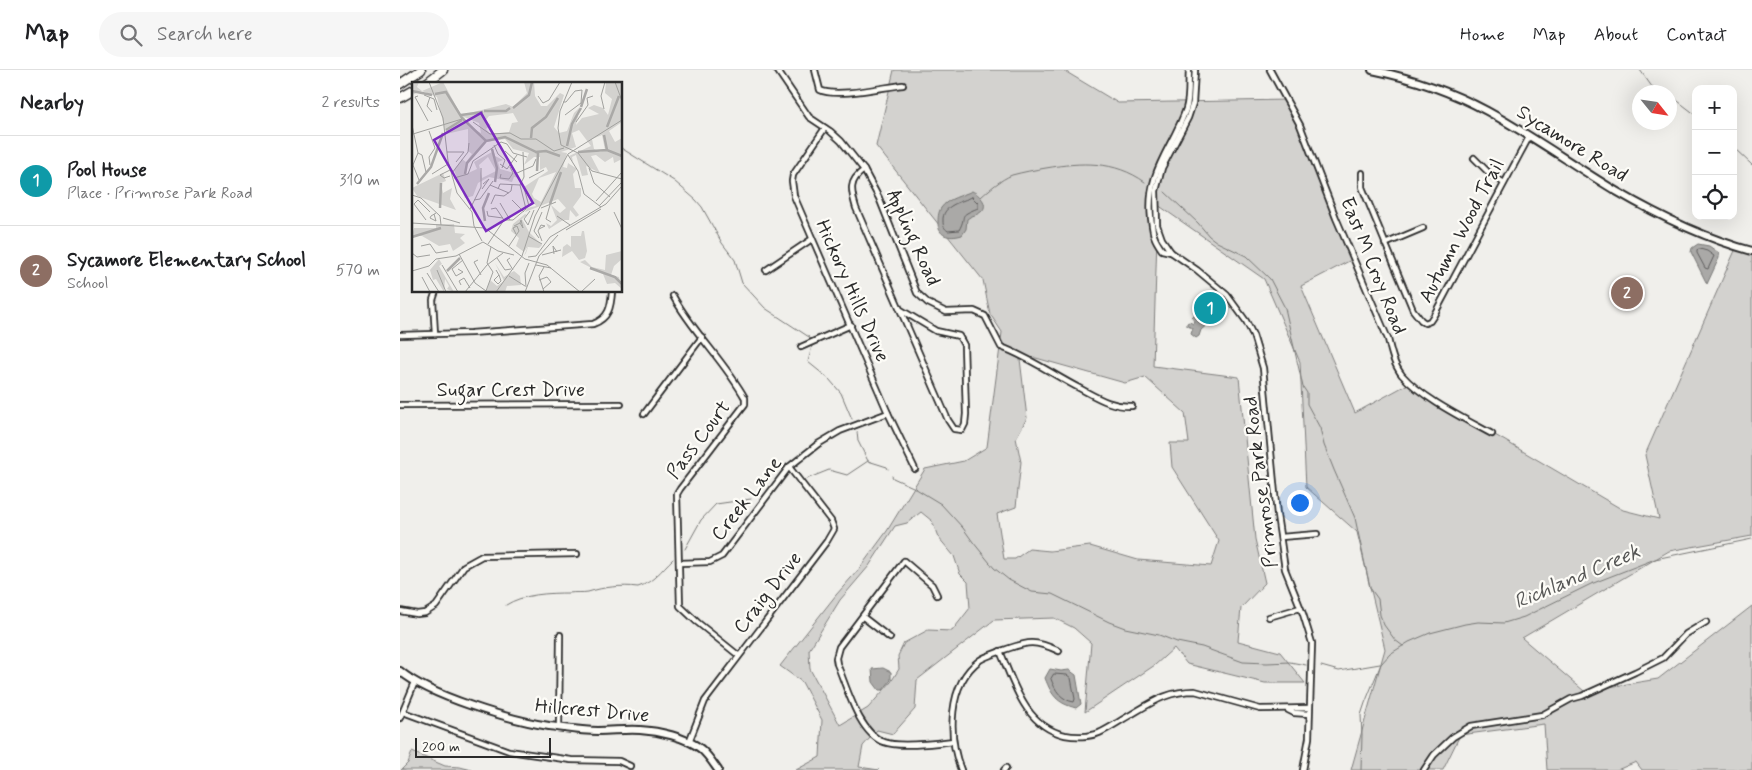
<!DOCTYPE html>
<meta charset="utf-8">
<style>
:root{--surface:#fff;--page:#f6f6f6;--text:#202124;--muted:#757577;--line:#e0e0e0;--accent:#2b2b2b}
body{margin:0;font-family:Mynerve,sans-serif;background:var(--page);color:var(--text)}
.controls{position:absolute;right:15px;top:15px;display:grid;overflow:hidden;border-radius:10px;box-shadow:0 5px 20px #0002}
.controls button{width:45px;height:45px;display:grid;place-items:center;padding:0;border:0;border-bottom:1px solid var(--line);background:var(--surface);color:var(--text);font:25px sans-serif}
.compass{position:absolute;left:1232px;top:15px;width:45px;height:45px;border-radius:50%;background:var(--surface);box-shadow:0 5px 20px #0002;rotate:120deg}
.scale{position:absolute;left:15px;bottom:12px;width:136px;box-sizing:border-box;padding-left:5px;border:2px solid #2b2b2b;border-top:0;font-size:14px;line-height:18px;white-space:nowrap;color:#2b2b2b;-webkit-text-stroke:4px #fdfcf7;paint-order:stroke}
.you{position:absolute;left:899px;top:432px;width:18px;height:18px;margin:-12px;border:4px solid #fff;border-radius:50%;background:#1a73e8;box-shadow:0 0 0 8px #1a73e833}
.badge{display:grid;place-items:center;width:32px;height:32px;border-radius:50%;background:var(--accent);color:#fff;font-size:16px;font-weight:700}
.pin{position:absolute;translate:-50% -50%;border:2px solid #fff;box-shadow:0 1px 5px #0006}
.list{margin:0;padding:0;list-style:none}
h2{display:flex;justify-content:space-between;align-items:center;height:65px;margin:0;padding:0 20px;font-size:21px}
h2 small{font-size:16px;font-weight:400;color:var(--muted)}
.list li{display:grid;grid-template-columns:32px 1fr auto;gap:15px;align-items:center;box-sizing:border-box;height:90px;padding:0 20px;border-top:1px solid var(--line)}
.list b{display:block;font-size:19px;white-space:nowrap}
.list p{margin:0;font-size:16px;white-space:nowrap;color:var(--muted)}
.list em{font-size:16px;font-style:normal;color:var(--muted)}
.icon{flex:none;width:28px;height:28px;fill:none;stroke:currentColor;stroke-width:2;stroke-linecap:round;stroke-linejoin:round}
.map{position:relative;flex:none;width:1352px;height:700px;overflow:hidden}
header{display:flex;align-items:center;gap:30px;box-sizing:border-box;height:70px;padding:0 25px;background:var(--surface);border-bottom:1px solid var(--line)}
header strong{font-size:24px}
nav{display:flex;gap:28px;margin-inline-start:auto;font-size:18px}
.search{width:350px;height:45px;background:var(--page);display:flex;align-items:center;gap:12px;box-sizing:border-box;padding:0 18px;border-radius:28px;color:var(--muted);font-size:19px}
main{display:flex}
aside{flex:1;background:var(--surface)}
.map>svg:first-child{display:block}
.green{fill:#d3d2cf;stroke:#7f7e7d;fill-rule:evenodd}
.water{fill:#aaa9a7;stroke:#777775}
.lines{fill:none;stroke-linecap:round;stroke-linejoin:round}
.shore{stroke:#5e5d5d;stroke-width:1}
.stream{stroke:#777775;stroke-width:1}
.street-casing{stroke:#2b2b2b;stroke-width:8}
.secondary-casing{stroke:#2b2b2b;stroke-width:10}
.highway-casing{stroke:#2b2b2b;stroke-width:11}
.street{stroke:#fdfcf7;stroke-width:4.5}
.secondary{stroke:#fdfcf7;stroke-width:6}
.highway{stroke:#fdfcf7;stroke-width:8}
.labels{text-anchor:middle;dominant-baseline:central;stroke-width:4.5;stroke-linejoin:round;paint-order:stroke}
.street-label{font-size:20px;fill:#2b2b2b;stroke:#fdfcf7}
.water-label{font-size:21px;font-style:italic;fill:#575756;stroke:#fdfcf7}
.inset-river{fill:none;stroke:#aaa9a7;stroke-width:2.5}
.inset-road{fill:none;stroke:#a1a19e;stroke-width:1}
.view{fill:#7b2cbf;fill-opacity:0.15;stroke:#7b2cbf;stroke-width:2.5}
.inset-edge{fill:none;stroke:#2b2b2b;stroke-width:2.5}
</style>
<header>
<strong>Map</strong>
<div class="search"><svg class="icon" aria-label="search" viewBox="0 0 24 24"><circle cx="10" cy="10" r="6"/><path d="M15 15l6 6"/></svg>Search here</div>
<nav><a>Home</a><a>Map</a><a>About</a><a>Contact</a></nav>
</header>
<main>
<aside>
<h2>Nearby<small>2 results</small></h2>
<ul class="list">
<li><span class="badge" style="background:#0f9aa8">1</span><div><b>Pool House</b><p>Place · Primrose Park Road</p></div><em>310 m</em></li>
<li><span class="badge" style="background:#8d6e63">2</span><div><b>Sycamore Elementary School</b><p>School</p></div><em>570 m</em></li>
</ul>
</aside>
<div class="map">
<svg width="1352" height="700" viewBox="0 0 1352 700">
<rect width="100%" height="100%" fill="#f0efeb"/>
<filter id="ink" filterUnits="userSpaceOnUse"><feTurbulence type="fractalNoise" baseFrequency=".02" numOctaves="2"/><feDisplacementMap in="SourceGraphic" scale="10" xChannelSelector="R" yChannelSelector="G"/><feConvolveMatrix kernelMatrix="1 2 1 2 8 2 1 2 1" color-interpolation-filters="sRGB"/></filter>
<g filter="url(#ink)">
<g class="green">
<path d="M494 0H663L718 33 889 30 955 188 901 216 955 343 1008 314 1223 440 1259 449 1245 385 1337 176 1352 180V466L1269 481 1122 568 1184 621 1258 609 1352 536V700H1242L1236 692 1217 700H1147L1144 654 1060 665 1043 700H951L985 579 957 462 906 417 900 292 864 209 758 135 753 296 839 307 855 469 865 513 841 538 838 571 880 582 905 613H865L787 594 774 578 755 595 685 642 691 573 674 558 654 548 594 550 517 610 515 639 493 664 477 660 463 676 459 697 479 700H396L420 687 422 650 402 612 380 596 436 525 459 499 487 461 525 399 564 391 587 377 602 262 590 244 583 210 476 76ZM636 288 725 313 745 307 785 343 789 373H770L772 397 819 471 811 496 738 490 690 476 650 481 629 479 615 489H604L597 444 616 437 621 392 616 368 627 348 620 289ZM521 442 532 451 538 467 554 486 560 504 568 512 570 538 552 561 528 560 504 573 498 586 499 599 491 612 468 638 440 655 410 599 409 580 440 530 469 496 495 456 507 453Z"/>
<polygon points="12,682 45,696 60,697 72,700 1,700 8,693"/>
</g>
<g class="water">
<path d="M572 121C579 124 589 134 582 141 579 145 571 145 567 149L566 159 562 165C552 168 539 168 538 154 538 148 538 143 541 138 548 128 562 126 572 121Z"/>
<polygon points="1298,174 1309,176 1319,183 1319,188 1307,214 1291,182 1292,178"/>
<polygon points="797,243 808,254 801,260 799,266 796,268 791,264 793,258 787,256 787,253 789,252 794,254 795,252 792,248"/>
<polygon points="483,598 491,602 491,610 483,620 479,620 473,612 472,599"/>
<path d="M650 599 661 601 669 600 676 605 681 634 676 638C657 633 652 626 645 608Z"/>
</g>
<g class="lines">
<g class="shore">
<path d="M572 127 578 133V138C556 147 568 144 559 160L548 161C544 158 543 156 543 151 542 135 561 132 572 127Z"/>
<polygon points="1300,179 1307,181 1314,186 1308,199 1305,198 1297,183 1297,180"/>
<path d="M654 604 667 605 671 608 675 629 674 632C661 630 655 620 651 609Z"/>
</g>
<g class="stream">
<polyline points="1240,0 1255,21 1258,22"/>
<polyline points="1270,25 1296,45"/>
<polyline points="1333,77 1352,95"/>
<polyline points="221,78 274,111 296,130 302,137 322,173 335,190 342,213 365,238 409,267 410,269"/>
<polyline points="765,122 798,153 809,166 817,172 846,186 870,209 885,238 903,317 907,323 907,334 920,358 924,375 934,400 955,448 970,518 978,529 980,545 984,555 995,570 1003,576"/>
<path d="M581 127C590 119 600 110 612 105 623 102 634 100 646 98 681 92 714 90 745 112"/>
<polyline points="412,276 408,292 429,309 441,323 452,349"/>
<polyline points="457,362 458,371 468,391 487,397 488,399"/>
<polyline points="492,406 493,408 513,417 541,434 563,458 573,472 594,498 609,510 632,522 652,524 709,552 725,558 759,565 777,572 802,577 843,592 867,593 890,592 906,595"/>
<polyline points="404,410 429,400 447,405 468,391"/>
<polyline points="285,479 301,450 316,434 351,429"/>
<path d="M106 535C123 524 149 523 169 523 175 522 183 523 188 522 204 517 221 515 238 517 254 512 261 500 273 489"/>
<polyline points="921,596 939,601 980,594"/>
<polyline points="961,700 962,665 961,645 965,633 981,594 990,584 1009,572 1030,563 1065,554 1078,552 1104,553 1124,547 1191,514 1255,489 1352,469"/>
</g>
<defs>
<g id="street">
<path d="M377 0 409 47 430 61 441 71 464 100 479 128 517 223 528 233 546 242 574 241 585 246 601 277C629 287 655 306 681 319 698 328 712 337 732 336"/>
<path d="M415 0 420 20C436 28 484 17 503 15"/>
<path d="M789 0C788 12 790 27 786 39 772 79 746 101 751 148 753 164 753 167 762 180L771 182 797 200 827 225 846 251 853 265 863 298 877 445 885 499 903 544 912 573 909 668 903 700"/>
<path d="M870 0 900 55 936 148 988 269C991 282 994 295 1002 305 1022 328 1065 349 1092 364"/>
<polyline points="425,58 393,105 392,111 394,126 488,343 515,399"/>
<polyline points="1074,88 1090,104 1104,113"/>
<path d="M464 100C448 111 451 121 456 138L548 350 554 359 562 360 565 354 566 344 564 275 559 266 536 261 501 240"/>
<polyline points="962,103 962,117 1013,240 1021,250 1025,253 1030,251 1034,245 1129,67"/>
<polyline points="985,174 1023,158"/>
<polyline points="771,182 762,169 757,155 756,121 762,98 788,48 793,33 795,0"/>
<polyline points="366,200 412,169"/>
<path d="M273 226C293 262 325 292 345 328V334L280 419 277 424 280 536 297 552 338 585"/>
<polyline points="35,264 33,230 36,221"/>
<path d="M0 265 71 263 193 254C209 248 211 237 212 221"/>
<polyline points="401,277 451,255"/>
<polyline points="0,335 221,334"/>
<polyline points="244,344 302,267"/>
<polyline points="881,467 917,464"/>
<polyline points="279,493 310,492 322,486 389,397 418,374 440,361 488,343"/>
<path d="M537 525 532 515 504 491 439 577 436 588 437 594C447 617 459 664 484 672 499 678 536 673 553 671"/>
<polyline points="0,541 17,544 25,543 36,536 64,496 82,486 177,484"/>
<polyline points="463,547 490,568"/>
<polyline points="869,547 900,538"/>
<path d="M600 581C614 614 625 656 665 665 675 667 689 667 699 663 710 658 721 650 732 644 754 631 769 621 795 621L860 639 909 638"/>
<polyline points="888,640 894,643 909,644"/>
<polyline points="3,642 109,681 171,690 219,691 230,696"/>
<polyline points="0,648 15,612"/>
<polyline points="159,657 160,565"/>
<polyline points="289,672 305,631 427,471 434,459 431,451 389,397"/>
<path d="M561 700C548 667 547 614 580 590 586 586 597 583 604 580 629 571 635 570 659 581"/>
<polyline points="604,700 606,698"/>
<polyline points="1024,700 1034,685 1053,667 1071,656 1142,645 1171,629 1182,626 1235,602 1263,588 1286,564 1306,552"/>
</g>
<g id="secondary">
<path d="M972 0C1011 8 1052 22 1087 41 1131 65 1173 95 1216 121 1259 146 1304 168 1352 181"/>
<path d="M0 601C29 626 111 650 149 656 165 658 182 661 198 661 212 661 226 659 240 660 259 661 286 667 301 679 308 685 313 693 318 700"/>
</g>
<g id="highway">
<polyline points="0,14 21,0"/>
<polyline points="25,14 43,0"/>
<polyline points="0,28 14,20"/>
</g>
</defs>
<use href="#street" class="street-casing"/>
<use href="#secondary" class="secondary-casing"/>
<use href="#highway" class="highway-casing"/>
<use href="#street" class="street"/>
<use href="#secondary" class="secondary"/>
<use href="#highway" class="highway"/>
</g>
</g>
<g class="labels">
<g class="street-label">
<text transform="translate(1172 74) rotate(32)">Sycamore Road</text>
<text transform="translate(1062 161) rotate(-62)">Autumn Wood Trail</text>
<text transform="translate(513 168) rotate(66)">Appling Road</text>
<text transform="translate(973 196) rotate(68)">East M Croy Road</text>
<text transform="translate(452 221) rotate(66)">Hickory Hills Drive</text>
<text x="111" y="320">Sugar Crest Drive</text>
<text transform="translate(299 370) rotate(-53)">Pass Court</text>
<text transform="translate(861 412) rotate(-97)">Primrose Park Road</text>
<text transform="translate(347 429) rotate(-52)">Creek Lane</text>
<text transform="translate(368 523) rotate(-52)">Craig Drive</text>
<text transform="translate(192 641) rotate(5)">Hillcrest Drive</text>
</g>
<g class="water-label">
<text transform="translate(1177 507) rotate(-23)">Richland Creek</text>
</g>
</g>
<g transform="translate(12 12)">
<rect width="210" height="210" fill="#f0efeb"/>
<path d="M0 0H7L5 5 10 9 31 0 49 33 94 22 101 25 115 11 112 0H122L123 14 129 24H135L148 11 152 13 142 45 147 51 155 49 162 31 168 25 164 43 170 36 187 32 176 26 182 23 191 26 196 33 200 17 193 11 194 0H210V40L197 49 203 60 210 56V77L202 81 201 75 193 80 184 73 179 74 188 91 174 84 176 93 170 94 164 73 160 75 161 80 157 74 179 64 167 48 160 51 164 65 149 70 155 71 151 85 155 86 156 81 165 87 161 92 163 106H169V114L161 125 167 133 164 135 158 128 157 138H151L137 147 134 141 139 144 145 138 139 123 148 131 154 126 146 117 113 130 115 126 124 124 112 105 136 89 134 85 128 88V75H122L112 83 117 71 101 67 93 57 75 60 55 83 54 92 65 87 62 80 80 70V64L83 74 91 78 86 80 88 87 102 91V86L108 96 102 95 100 100 77 95 66 101 61 114 53 116 42 88 50 77 54 80 60 72 56 69V47L34 52 25 15 10 9 0 13ZM101 31 106 40 100 41 97 50 78 52 74 47 79 43 73 39 77 34ZM52 35 67 41 69 51 58 45ZM190 53 193 68 188 70 182 67 180 57ZM76 75 84 89 70 96 67 83ZM144 90 129 120 122 116 120 112 127 96ZM31 91 34 99 29 101 31 111 40 106 38 117 44 128 5 114 0 106ZM113 132 115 133 110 137 117 150 130 163 127 166 116 165 114 171 112 174 116 164 112 170 104 164 107 156 99 149 101 142ZM24 142H42L43 151 53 152 48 156 53 161 41 169 38 162 27 164 10 154H0L2 146H24ZM170 149H172L175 169 173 176 167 178 160 169 150 175 151 165 155 162 159 165V154H169ZM210 169V177L202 184 199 193 207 195 210 207 203 201 195 202 191 192 168 180 173 178 180 185 193 188 194 173ZM27 177 30 182 27 184 42 210 35 207 37 204 33 197 32 210 24 197 21 198 18 188ZM83 181 92 195 102 189 108 194 109 203 95 204 93 210H74L78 198 85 204 92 199Z" fill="#d3d2cf" fill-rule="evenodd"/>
<path class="inset-river" d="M0 9 20 13M23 12 34 10 50 36 74 59 93 55 126 71 125 89M169 25 175 7M101 26 117 13 120 0M72 29H94L98 26M49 33 71 30M195 45 207 14M34 48 50 38M192 53 195 68M119 56 120 46 134 35 146 16M155 64 160 42 169 26M80 67 85 86 83 100M123 70 134 69 148 74M166 70 195 68 210 74M53 92 55 81 74 59M5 102 19 85 31 51M138 122 149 90M28 126 29 101M73 139 71 126 77 111M0 155 29 146M178 186 203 195 210 202M35 189 48 176"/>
<path class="inset-road" d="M17 0 31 36 36 79 45 111 60 130 62 144 70 159M160 0 148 29 146 46 149 63 166 71 180 89 210 97M203 0 210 19M12 13 22 17 25 28M6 14 3 15 16 39M126 14 131 21 137 18 148 0M18 15 15 24 20 30M151 20H154L163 9 170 8 169 21 153 33M192 27 189 14 193 0M61 40 78 52 98 51 109 57H124L142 69 152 66M164 40 176 23 175 16 181 14M0 43 6 71 1 83 7 98M17 49 23 66 17 75 18 83M1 52 50 37M82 63 86 72 93 78 90 86M93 69 105 80M35 70H52L44 80M6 71 10 73 14 90M156 73 166 89 172 112 189 125M88 82 95 87 105 73M177 86 182 101 198 115M40 91 56 70 57 61M105 91 121 84 124 77M20 92 36 82M89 92 88 96 97 97 101 91 98 85M38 94 32 96 28 93 38 88M42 96 56 92 61 79 89 60 95 62 101 71 115 75M117 96 132 88M78 103 97 111M112 106 117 124M70 107 77 97 71 102M86 107 88 102 108 103M0 113 9 116 28 134 29 143M62 118 68 117 81 99M100 118 112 130M184 119 210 90M88 121 98 138M79 122 83 113 92 114 99 109 100 103M138 123 134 137 139 140M187 124 210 100M129 126 144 120M58 127 69 105V86M79 127 84 126 92 138M75 129 76 134 91 136M118 129 112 137 116 143 122 128M202 130 210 147M22 132 24 139 18 136 19 134 24 131M145 134 158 143M31 136 48 141M14 138 2 122 6 118 18 130M92 138H101L114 127 108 103 112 95 111 70M0 141 73 146 113 177 135 183 168 210M102 144 108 141 111 146 109 138 108 141M127 147 133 144 129 143 126 149 130 159M154 148 189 127M116 154 130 162M127 156 122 149 130 130M71 160 86 169 102 173M76 162 92 138M9 164 18 162 24 171 36 169M97 164 107 149 105 144 101 146 104 152M0 171 5 175 18 173M47 172 63 201 74 209M142 172 141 164 145 170M130 173 149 168M110 174 123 134 156 72 210 38M127 174 146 153M116 175 124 174 138 155 194 122 210 104M85 176 93 188 99 187M98 176 95 178 101 188M66 178 62 180 69 193M30 183 46 210M124 183 139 186M132 185 127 194 132 210M46 187 51 190 44 194 40 187 51 178M25 188 34 210M84 188 87 193 89 199 86 202 82 198 87 193M0 189 17 184 24 177 44 174 71 160M15 191 27 210M97 194 113 204M10 195 18 210M127 198 135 195 139 200 131 207M49 203 47 199 52 196 58 206M114 205 113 191 117 181M74 209 81 190 75 181 79 165M53 210 75 183 91 171M84 210 110 174M113 210 127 174M169 210 183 197M185 210H206"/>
<path class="view" d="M69 31 121 121 74 149 22 58Z"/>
<rect width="210" height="210" class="inset-edge"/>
</g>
</svg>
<div class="controls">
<button>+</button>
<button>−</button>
<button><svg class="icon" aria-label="locate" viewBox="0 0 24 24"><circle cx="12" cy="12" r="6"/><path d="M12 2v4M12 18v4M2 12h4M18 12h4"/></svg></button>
</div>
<svg class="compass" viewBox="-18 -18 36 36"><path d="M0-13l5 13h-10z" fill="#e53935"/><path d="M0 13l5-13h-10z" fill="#757577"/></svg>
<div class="scale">200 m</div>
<div class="you"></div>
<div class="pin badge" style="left:810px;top:238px;background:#0f9aa8">1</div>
<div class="pin badge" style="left:1227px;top:223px;background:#8d6e63">2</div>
</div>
</main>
